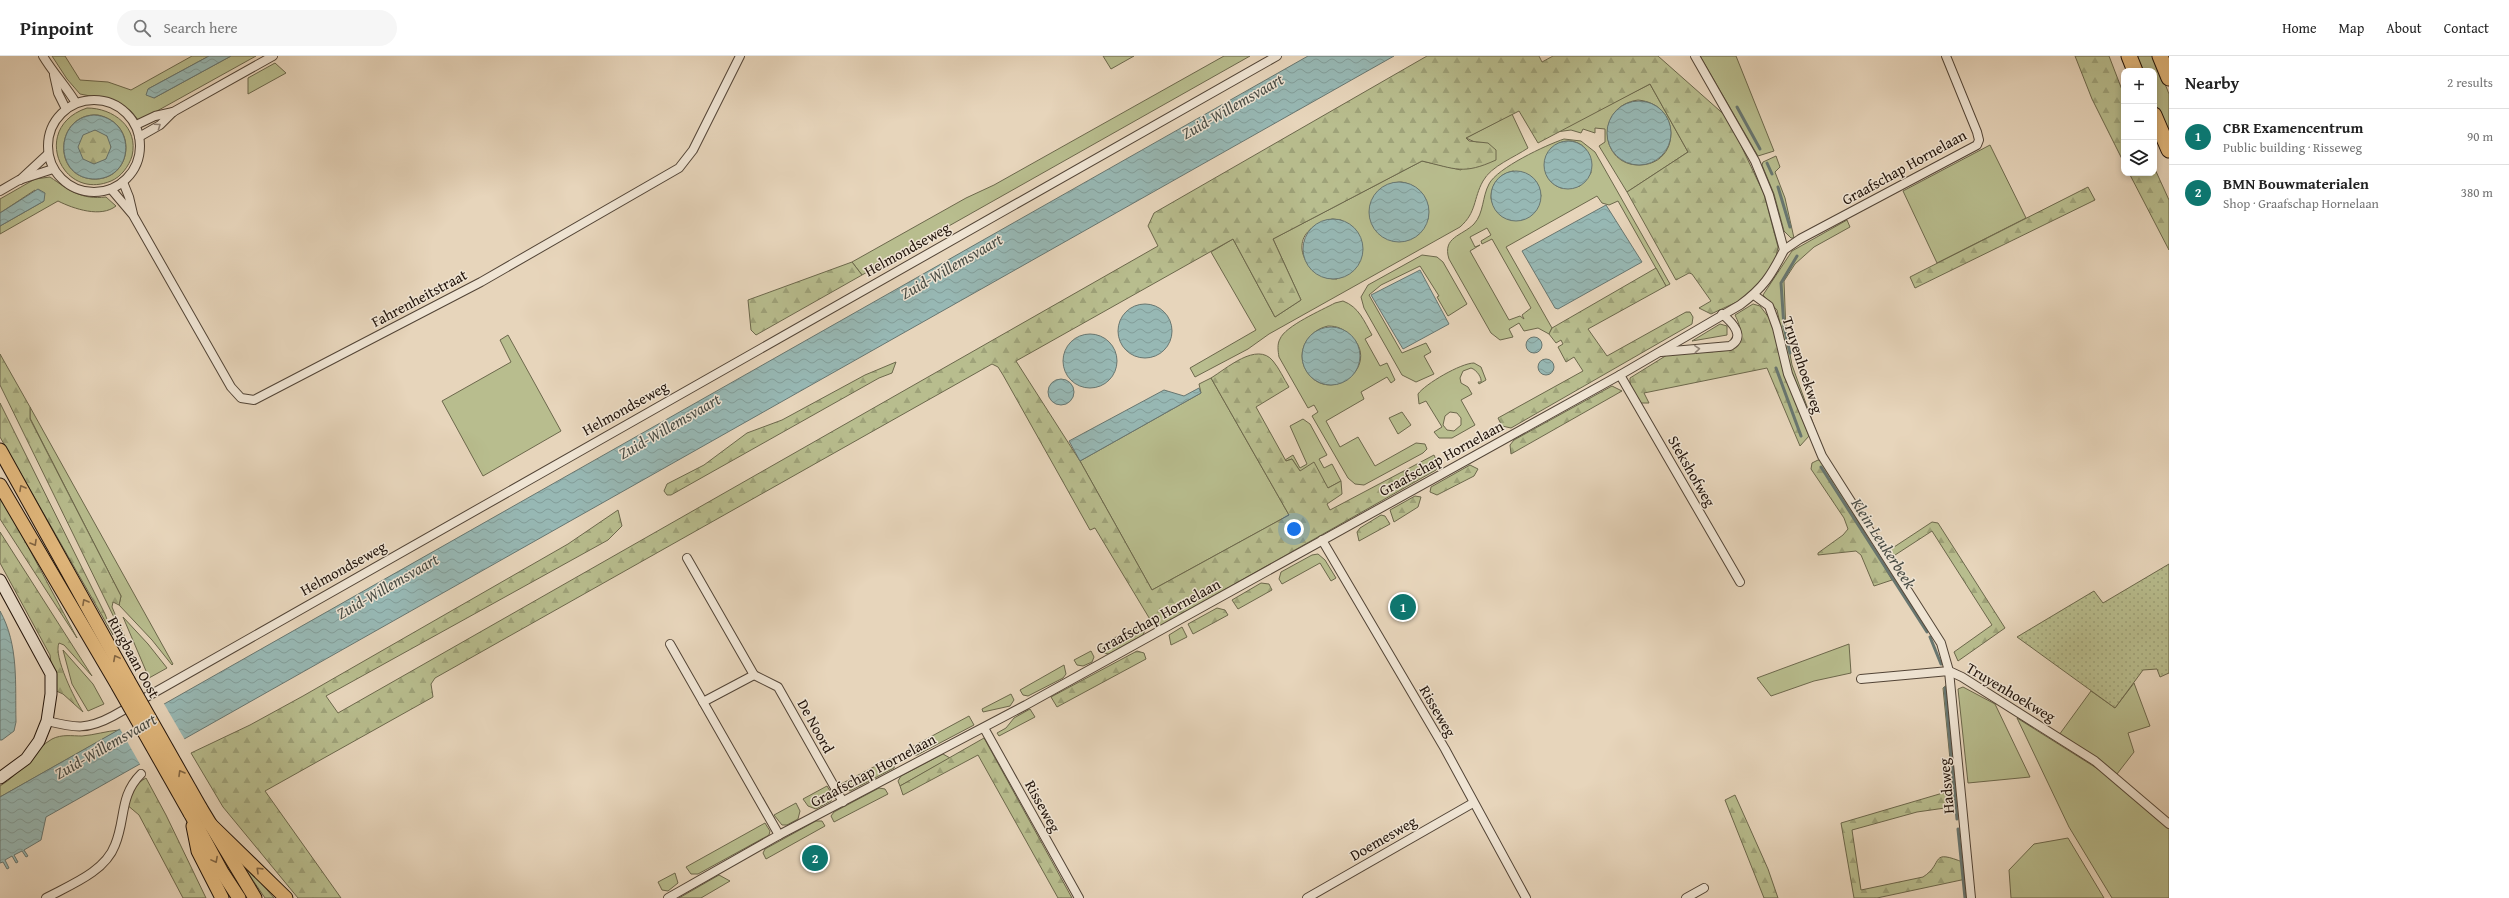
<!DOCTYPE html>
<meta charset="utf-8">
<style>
:root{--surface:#fff;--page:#f6f6f6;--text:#222;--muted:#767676;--line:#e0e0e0;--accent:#0f766e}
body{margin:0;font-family:"Gentium Book Plus",serif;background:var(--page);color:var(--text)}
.controls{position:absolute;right:12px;top:12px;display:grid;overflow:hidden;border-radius:8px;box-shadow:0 2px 6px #0003}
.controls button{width:36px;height:36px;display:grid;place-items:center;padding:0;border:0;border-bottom:1px solid var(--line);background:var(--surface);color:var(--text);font:20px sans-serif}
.you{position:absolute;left:1294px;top:473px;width:14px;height:14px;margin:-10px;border:3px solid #fff;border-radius:50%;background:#1a73e8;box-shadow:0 0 0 6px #1a73e833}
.badge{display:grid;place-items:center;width:26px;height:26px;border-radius:50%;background:var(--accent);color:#fff;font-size:13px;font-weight:700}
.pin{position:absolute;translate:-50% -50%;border:2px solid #fff;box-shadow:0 1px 4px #0006}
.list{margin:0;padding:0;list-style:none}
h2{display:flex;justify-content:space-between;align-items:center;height:52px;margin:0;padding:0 16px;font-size:17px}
h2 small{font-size:13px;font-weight:400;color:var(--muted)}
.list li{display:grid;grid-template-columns:26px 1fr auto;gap:12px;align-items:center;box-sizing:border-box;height:56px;padding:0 16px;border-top:1px solid var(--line)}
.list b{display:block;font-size:15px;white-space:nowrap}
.list p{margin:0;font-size:13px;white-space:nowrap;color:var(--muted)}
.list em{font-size:13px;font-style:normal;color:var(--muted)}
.icon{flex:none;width:22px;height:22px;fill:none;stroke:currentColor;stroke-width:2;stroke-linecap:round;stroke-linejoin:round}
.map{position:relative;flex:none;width:2169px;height:842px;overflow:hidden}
header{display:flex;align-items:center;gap:24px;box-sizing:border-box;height:56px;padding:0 20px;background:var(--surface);border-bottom:1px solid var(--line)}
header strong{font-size:19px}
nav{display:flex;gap:22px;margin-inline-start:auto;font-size:14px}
.search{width:280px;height:36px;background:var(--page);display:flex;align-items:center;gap:10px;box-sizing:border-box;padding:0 14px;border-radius:22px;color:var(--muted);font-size:15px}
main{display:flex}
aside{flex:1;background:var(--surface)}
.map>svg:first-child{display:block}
.grass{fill:#b8bd8e;stroke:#6c684c;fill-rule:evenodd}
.forest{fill:url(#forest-firs);stroke:#6c684c}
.garden{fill:url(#garden-dots);stroke:#6c684c}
.water{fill:url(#water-waves);stroke:#687670;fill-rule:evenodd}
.pier{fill:#e7d5bb}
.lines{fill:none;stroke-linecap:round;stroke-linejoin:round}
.stream{stroke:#687670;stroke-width:3}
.street-casing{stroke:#524436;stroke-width:10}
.secondary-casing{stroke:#21130a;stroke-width:13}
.primary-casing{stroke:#21130a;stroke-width:15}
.highway-casing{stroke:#21130a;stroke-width:17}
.street{stroke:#efe4d3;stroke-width:8}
.secondary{stroke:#efe4d3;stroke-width:11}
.primary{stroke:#e4ba7e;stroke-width:13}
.highway{stroke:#e4ba7e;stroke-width:15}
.primary-bridge-casing{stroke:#21130a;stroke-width:15;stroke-linecap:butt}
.primary-bridge{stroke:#e4ba7e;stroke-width:13}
.oneway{stroke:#928679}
.oneway2{stroke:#826644}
.labels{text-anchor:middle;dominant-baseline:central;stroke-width:3;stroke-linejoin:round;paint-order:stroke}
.street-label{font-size:15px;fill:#21130a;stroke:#efe4d3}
.water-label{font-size:16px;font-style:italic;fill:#4a4d46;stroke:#efe4d3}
</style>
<header>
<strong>Pinpoint</strong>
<div class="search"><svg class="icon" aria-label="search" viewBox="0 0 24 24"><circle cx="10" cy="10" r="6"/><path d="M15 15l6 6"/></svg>Search here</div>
<nav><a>Home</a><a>Map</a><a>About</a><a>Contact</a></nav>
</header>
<main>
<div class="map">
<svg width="2169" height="842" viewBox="0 0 2169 842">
<defs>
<pattern id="forest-firs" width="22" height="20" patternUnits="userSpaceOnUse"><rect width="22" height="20" fill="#b8bd8e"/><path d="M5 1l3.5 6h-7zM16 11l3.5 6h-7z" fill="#9ea279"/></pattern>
<pattern id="garden-dots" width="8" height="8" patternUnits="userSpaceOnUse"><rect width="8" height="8" fill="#b8bd8e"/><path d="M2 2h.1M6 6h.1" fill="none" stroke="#9ea279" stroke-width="1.8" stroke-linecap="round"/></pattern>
<pattern id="water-waves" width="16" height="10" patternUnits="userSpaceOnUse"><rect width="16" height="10" fill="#97b8b4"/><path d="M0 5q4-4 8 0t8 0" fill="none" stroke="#829d99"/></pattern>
</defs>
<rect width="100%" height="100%" fill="#e7d5bb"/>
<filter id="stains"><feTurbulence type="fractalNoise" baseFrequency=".005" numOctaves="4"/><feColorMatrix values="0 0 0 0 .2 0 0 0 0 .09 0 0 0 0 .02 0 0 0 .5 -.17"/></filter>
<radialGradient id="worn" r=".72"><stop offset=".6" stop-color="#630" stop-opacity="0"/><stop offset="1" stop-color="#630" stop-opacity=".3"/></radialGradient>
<g class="grass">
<polygon points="52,0 65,0 80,24 108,26 131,34 192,0 209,0 148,33 154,42 231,0 256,0 139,65 131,55 116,45 80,38 67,23"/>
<polygon points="1103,0 1134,0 1111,13"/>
<polygon points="1224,0 1250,0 862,219 852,206 966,142 994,129"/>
<polygon points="1700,0 1736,0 1774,95 1758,100"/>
<polygon points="2135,0 2154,0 2169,38 2169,87 2154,49 2154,15 2141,15"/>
<polygon points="275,7 286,17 248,38 248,22"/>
<path d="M1650 28 1688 96 1627 136 1599 90 1605 86V73L1595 72V77L1583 73 1581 77 1571 74 1556 76ZM1638 44C1682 48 1681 108 1640 109 1599 110 1595 50 1638 44Z"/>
<path d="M87 52C113 52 139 71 132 100 129 110 121 121 111 125 61 146 30 71 87 52ZM98 59C140 68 132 126 92 123 50 119 57 56 98 59Z"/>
<path d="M1512 58 1528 92C1515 101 1491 110 1483 125 1473 143 1477 156 1460 171L1269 278 1248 293 1195 321 1190 312 1256 274 1211 196 1233 183 1275 261 1301 244 1273 183 1422 105 1461 114 1477 87 1466 82ZM1401 126C1420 129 1431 144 1428 163L1418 179 1374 172C1363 150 1377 127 1401 126ZM1332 163 1341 164 1355 174 1337 223C1311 224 1288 190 1312 172 1317 168 1326 166 1332 163Z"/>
<path d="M1564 83 1581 85 1595 96 1670 228 1666 230 1618 145 1609 149 1602 147 1597 140 1506 191 1552 272 1549 278 1538 272 1524 275 1519 267 1509 273 1513 281 1500 284 1491 277 1449 203C1442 181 1462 180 1474 168 1484 157 1482 141 1489 128 1497 112 1546 89 1564 83ZM1571 85C1589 88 1590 101 1591 117L1580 130 1561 132C1534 122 1543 84 1571 85ZM1513 115 1533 122 1538 129 1541 140 1526 162C1510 169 1494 158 1491 142 1491 128 1499 118 1513 115ZM1487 172 1491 179 1481 185 1482 188 1492 183 1531 252 1522 259 1524 263 1520 260 1509 264 1470 195 1480 189 1475 191 1470 181Z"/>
<polygon points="1990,89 2026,162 1937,207 1903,135"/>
<polygon points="1776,100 1780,111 1775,116 1785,142 1794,182 1791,182 1784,175 1774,138 1762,109 1763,106"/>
<path d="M50 121C69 134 81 144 106 141L116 150C101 162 74 153 58 145L0 178V170L44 145 35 134 0 157V143L35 123Z"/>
<polygon points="1847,164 1850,171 1814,191 1795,208 1784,225 1786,276 1792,309 1817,378 1792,321 1777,254 1763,239 1792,195"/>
<polygon points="1422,199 1437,201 1443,206 1467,248 1448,260 1437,241 1439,240 1420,210 1381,229 1369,239 1402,297 1426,287 1431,296 1424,300 1434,318 1416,326 1402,319 1364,252 1361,241 1368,229"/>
<path d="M1343 245C1359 251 1364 265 1372 279L1365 283 1380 310 1387 307 1395 324 1391 327 1387 321 1361 336 1364 343 1326 365 1340 391 1358 381 1375 410 1416 387 1425 388 1427 393 1423 397 1364 429 1355 428 1348 422 1312 360 1318 356 1314 349 1308 352 1279 301C1278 295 1277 288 1280 283 1285 270 1322 254 1335 247ZM1328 270C1338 270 1343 273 1350 279 1384 309 1328 352 1306 314 1295 295 1309 274 1328 270Z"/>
<polygon points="1720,268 1727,270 1727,279 1692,285"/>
<polygon points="508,279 561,375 483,420 442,345 511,306 500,284"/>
<path d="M1474 307 1481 311 1486 324 1479 328 1478 326H1481C1482 322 1477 314 1471 312L1463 315 1460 322 1461 327 1468 331 1472 338 1461 344 1475 369 1452 382H1439L1434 376 1442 371 1426 345 1419 348 1418 338C1425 328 1461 307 1474 307ZM1450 356 1457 357 1461 362V369L1454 375 1447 374 1443 369 1445 360Z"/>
<polygon points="1211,322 1289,459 1152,534 1080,405 1201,337 1199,328"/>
<polygon points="30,351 173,608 172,609 152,584 119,549 121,540 30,362"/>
<polygon points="1402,356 1411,369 1398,378 1389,362"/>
<polygon points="1303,363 1310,368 1327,399 1319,403 1324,412 1332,408 1341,425 1328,432 1300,415 1292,403 1286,405 1285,404 1293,399 1300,412 1307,408 1290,370"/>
<polygon points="1318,498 1325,504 1336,522 1331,525 1320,507 1282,528 1279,523 1281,516 1312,499"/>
<polygon points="123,561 148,588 167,612 149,622"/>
<polygon points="1141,568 1145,574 1143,579 1109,598 1103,597 1099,590"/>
<polygon points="1182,571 1187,581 1171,589 1169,579"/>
<polygon points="1849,588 1851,617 1814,625 1771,640 1757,622"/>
<polygon points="63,594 93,628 104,648 88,655 72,628"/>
<polygon points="1091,595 1094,601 1092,606 1083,610 1077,609 1074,604"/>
<polygon points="1064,609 1066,618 1063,622 1028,640 1023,639 1020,634"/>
<polygon points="2134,627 2150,670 2128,677 2134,696 2117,718 2059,679 2091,635 2115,652"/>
<polygon points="1948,628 1957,734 1953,734 1943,632"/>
<polygon points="1963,631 1995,648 2030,721 1968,727 1958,633"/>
<polygon points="1011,638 1014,644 1010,650 983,656 982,653"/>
<polygon points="1030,653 1035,661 999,680 997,677 1006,672 1014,662"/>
<polygon points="969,660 974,669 917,699 911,699 908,693"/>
<polygon points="2017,662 2117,725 2169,772 2169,842 2112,842 2069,771"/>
<path d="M119 674 0 741V730C21 718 34 693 52 683 62 678 72 680 82 680 94 679 107 675 119 674Z"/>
<polygon points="943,698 950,702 900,730 898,725 901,720"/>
<polygon points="891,702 895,709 894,712 850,735 842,731 841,728"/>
<polygon points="827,730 832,738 831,745 816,753 808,750 803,743"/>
<polygon points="879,732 885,733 888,738 834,766 831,760 834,756"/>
<polygon points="796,747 800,755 798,763 787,769 782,769 774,759"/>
<polygon points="816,765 822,765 825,770 766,803 763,797 765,793"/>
<polygon points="765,767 770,775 769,779 698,818 691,818 686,811"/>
<polygon points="2068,782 2104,842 2011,842 2009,814 2034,788"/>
<polygon points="675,817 678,827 668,835 662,834 658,826"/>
<polygon points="719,819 730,825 701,842 679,842"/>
</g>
<g class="forest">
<path d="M1427 0H1539L1542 6 1553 0H1658L1728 62 1764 138 1778 191 1776 201 1761 227 1741 244 1711 258 1699 252 1711 245 1692 218 1689 217 1676 224 1627 136 1688 96 1650 28 1538 87 1519 55 1466 82 1469 85 1488 87 1496 94V104C1463 119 1456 113 1422 105L1273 183 1301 244 1275 261 1233 183 1016 305 1080 405 1152 534 1289 459 1211 322C1226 313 1257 285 1273 305 1279 312 1284 323 1289 331L1256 351 1286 405 1292 403 1300 415 1314 406 1328 432 1341 425 1342 438 1327 448 1330 454 1434 399 1438 408 1436 414 1159 571 1154 570 1095 472 1090 474 1003 319 998 311 992 308 435 622 431 628 433 641 265 735 341 842H298L223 751 191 697 250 669 303 640 568 488 618 454 622 470 608 484 326 640 338 657 1158 190 1148 170 1154 157Z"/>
<polygon points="2075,0 2109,0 2124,39 2124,107 2092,43"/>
<circle cx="94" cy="91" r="17"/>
<polygon points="2154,111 2169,144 2169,194 2129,117 2154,117"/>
<polygon points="2088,131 2095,144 1915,232 1910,221"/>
<polygon points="852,206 862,219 756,279 751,274 748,244"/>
<polygon points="1656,212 1666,230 1588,273 1607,300 1686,256 1690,256 1693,261 1692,268 1511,372 1502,370 1498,362 1583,315 1574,301 1566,306 1558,291 1563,288 1561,284 1556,287 1549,278 1552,272"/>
<path d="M1753 248 1760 250 1773 267 1785 318 1809 380 1800 390 1767 312 1644 337 1649 347H1640L1630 330V322L1667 299 1731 294C1746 287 1741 271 1735 259Z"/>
<polygon points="0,298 30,351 30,363 121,540 119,549 113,546 112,551 132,598 0,329"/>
<polygon points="896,306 892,317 879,322 671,439 667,439 664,435 667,428 704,409 747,377 782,364 865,319"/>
<polygon points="1612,330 1622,335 1511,398 1510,389 1514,384"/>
<polygon points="0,347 105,558 113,579 0,381"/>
<polygon points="1818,404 1822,405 1828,414 1892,524 1874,530 1861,499 1856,495 1818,499 1818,497 1843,479 1848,473 1844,462 1811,413 1812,407"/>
<polygon points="1470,409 1478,413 1474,420 1437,439 1430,436 1431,431"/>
<polygon points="1415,440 1421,441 1418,451 1394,466 1390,454"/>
<polygon points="0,441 10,457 77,582 0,463"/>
<polygon points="1381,459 1385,460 1390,468 1359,485 1357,476 1360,472"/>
<polygon points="1932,466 1938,467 2005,572 1958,605 1954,596 1992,569 1932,475 1892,501 1888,495"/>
<path d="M0 476 92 620 64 589 59 587C53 600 75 644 83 656L63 638 54 634 50 599 0 507Z"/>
<polygon points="1261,527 1269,528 1272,534 1238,553 1232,544"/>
<polygon points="1217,552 1225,554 1228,559 1193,578 1188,568"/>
<polygon points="1137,595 1144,597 1146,603 1057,651 1051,641"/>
<polygon points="984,682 1072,842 1058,842 978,699 903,739 900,730"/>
<path d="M146 722 166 759 206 842H183L139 759 126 748C130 736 135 728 146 722Z"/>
<path d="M1953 734H1957L1959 750 1917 756 1852 774 1861 834 1923 821C1945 807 1928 792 1965 807L1966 823 1877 842H1854L1841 767Z"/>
<polygon points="1735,739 1768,813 1778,842 1764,842 1725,744"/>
<polygon points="231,792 274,842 265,842"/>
</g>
<polygon class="garden" points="2169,508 2169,617 2160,621 2157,613 2143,614 2115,652 2017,581 2094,535 2103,547"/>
<g class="water">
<polygon points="209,0 231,0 154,42 146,39 148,33"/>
<polygon points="1308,0 1394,0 46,761 41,784 24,794 28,800 26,801 22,795 14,799 18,806 16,807 12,800 5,804 9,812 7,813 3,806 0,807 0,741"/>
<circle cx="1639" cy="77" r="32"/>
<path d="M94 59C136 62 136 121 96 123 54 124 53 62 94 59ZM95 74 107 80 111 91 106 103 94 108 83 103 78 91 83 79Z"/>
<circle cx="1568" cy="109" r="24"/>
<circle cx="1516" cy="140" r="25"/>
<circle cx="1399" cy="156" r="30"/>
<polygon points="38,133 45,137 44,145 0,170 0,157"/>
<polygon points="1606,149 1642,206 1558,253 1555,252 1522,195"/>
<circle cx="1333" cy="193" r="30"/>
<polygon points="1420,214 1449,268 1403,293 1371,239"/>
<circle cx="1145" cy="275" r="27"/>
<circle cx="1331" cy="300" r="29"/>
<circle cx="1090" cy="305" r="27"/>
<circle cx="1534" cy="289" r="8"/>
<circle cx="1546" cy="311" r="8"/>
<circle cx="1061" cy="336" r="13"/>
<polygon points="1199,332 1201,337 1080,405 1069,385 1164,334 1184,340"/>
<path d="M0 555C19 589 15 628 16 666L14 675 2 684H0Z"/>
</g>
<polygon class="pier" points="163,646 185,684 141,710 119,671"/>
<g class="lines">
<g class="stream">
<polyline points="1737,51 1760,93"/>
<polyline points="1767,107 1772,118"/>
<polyline points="1778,131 1790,171"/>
<polyline points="1790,297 1784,271 1781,227 1797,200"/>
<polyline points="1776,312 1801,380"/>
<polyline points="1821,411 1927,576"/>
<polyline points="1930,581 1941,608"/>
<polyline points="1945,632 1957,763"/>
<polyline points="1958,773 1965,842"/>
</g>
<defs>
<g id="street">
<path d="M43 0C53 17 66 30 76 47"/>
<polyline points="54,19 58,37 66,53"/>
<circle cx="94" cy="90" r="46"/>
<polyline points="136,69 155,60 173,56"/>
<polyline points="139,81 160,69 173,56 273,0"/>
<polyline points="20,124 48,98"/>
<polyline points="123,126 129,141 133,158"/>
<polyline points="111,133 133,159 231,331 241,342 254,344 481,226 679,112 693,94 740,0"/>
<polyline points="0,135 19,124 53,113"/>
<polyline points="1784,194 1800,183 1977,89 1979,84 1977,76 1946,0"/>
<polyline points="1754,239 1769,250 1777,272 1788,318 1822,400 1941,587 1949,615 1962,621 2095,705 2169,768"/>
<path d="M1661 296 1730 290C1746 281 1733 267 1722 258"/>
<polyline points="1620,319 1740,526"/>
<polyline points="1322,484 1445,693 1526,842"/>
<polyline points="687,502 754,619 778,631 843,746"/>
<polyline points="670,588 779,779"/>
<polyline points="1861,623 1949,615 1971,842"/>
<polyline points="703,646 754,619"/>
<path d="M47 665C76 672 87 674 113 660L1277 0"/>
<polyline points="984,672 1079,842"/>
<path d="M46 842C70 829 105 816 115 789 126 763 119 740 141 718"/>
<path d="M668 842 779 779 1026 649 1620 319 1740 249C1763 232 1771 220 1784 194L1769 139 1755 105 1695 0"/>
<polyline points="1307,842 1473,747"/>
<polyline points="1686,842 1704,832"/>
</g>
<polyline id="secondary" points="0,524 51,618 51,638 47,665 39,685 26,703 0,722"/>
<g id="primary">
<polyline points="0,394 128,624"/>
<polyline points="0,429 118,630"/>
<polyline points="200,751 255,842"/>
<polyline points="190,757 222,816 239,842"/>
<polyline points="209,767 286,842"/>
<polyline points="193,770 198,795 222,842"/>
</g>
<g id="highway">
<polyline points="2129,0 2135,15"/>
<polyline points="2160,0 2169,22"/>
<polyline points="2154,59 2169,94"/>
</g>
</defs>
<use href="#street" class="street-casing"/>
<use href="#secondary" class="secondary-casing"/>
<use href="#primary" class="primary-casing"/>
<use href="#highway" class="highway-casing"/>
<use href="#street" class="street"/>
<use href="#secondary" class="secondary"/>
<use href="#primary" class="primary"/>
<use href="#highway" class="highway"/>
<defs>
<g id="primary-bridge">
<polyline points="128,624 200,751"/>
<polyline points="118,630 190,757"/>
</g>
</defs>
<use href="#primary-bridge" class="primary-bridge-casing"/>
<use href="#primary-bridge" class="primary-bridge"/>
</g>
<defs><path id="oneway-chevron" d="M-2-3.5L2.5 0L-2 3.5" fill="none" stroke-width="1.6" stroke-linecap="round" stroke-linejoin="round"/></defs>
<g class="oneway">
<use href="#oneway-chevron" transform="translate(158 70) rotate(-35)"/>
<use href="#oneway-chevron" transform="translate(1697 293) rotate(-5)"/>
</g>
<g class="oneway2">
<use href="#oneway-chevron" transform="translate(22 432) rotate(-119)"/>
<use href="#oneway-chevron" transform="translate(34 487) rotate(60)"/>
<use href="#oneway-chevron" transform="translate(85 546) rotate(-119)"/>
<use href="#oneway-chevron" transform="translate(116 602) rotate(-118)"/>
<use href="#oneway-chevron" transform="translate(181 717) rotate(-120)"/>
<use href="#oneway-chevron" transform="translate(215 804) rotate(62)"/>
<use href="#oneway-chevron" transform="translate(259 814) rotate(-136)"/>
</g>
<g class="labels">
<g class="street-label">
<text transform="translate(1904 111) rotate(-29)">Graafschap Hornelaan</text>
<text transform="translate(907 193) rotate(-29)">Helmondseweg</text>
<text transform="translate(419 242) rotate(-28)">Fahrenheitstraat</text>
<text transform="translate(1803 309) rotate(72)">Truyenhoekweg</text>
<text transform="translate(625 352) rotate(-29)">Helmondseweg</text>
<text transform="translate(1441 402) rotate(-29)">Graafschap Hornelaan</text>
<text transform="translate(1692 415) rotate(60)">Stekshofweg</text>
<text transform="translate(343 512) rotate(-29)">Helmondseweg</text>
<text transform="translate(1158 560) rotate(-29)">Graafschap Hornelaan</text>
<text transform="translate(134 601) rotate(61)">Ringbaan Oost</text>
<text transform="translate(2011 636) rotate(31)">Truyenhoekweg</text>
<text transform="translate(1438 655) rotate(60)">Risseweg</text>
<text transform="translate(816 670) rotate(61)">De Noord</text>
<text transform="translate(873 714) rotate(-28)">Graafschap Hornelaan</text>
<text transform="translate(1946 730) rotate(-95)">Hadsweg</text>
<text transform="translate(1043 750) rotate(61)">Risseweg</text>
<text transform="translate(1383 782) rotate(-30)">Doemesweg</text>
</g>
<g class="water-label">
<text transform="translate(1232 50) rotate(-30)">Zuid-Willemsvaart</text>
<text transform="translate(951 210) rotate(-30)">Zuid-Willemsvaart</text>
<text transform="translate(669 370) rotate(-30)">Zuid-Willemsvaart</text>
<text transform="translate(1884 487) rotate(57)">Klein Leukerbeek</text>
<text transform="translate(387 530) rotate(-30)">Zuid-Willemsvaart</text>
<text transform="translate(105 690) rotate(-30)">Zuid-Willemsvaart</text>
</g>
</g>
<rect width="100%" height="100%" filter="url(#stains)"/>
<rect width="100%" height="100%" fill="url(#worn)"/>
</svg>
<div class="controls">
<button>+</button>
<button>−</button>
<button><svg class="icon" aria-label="layers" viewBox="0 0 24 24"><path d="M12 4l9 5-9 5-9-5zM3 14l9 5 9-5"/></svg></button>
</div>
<div class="you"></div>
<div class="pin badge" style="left:1403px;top:551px">1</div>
<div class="pin badge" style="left:815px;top:802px">2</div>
</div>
<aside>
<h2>Nearby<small>2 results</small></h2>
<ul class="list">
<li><span class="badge">1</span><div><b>CBR Examencentrum</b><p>Public building · Risseweg</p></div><em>90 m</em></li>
<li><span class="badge">2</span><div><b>BMN Bouwmaterialen</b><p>Shop · Graafschap Hornelaan</p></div><em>380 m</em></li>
</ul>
</aside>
</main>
